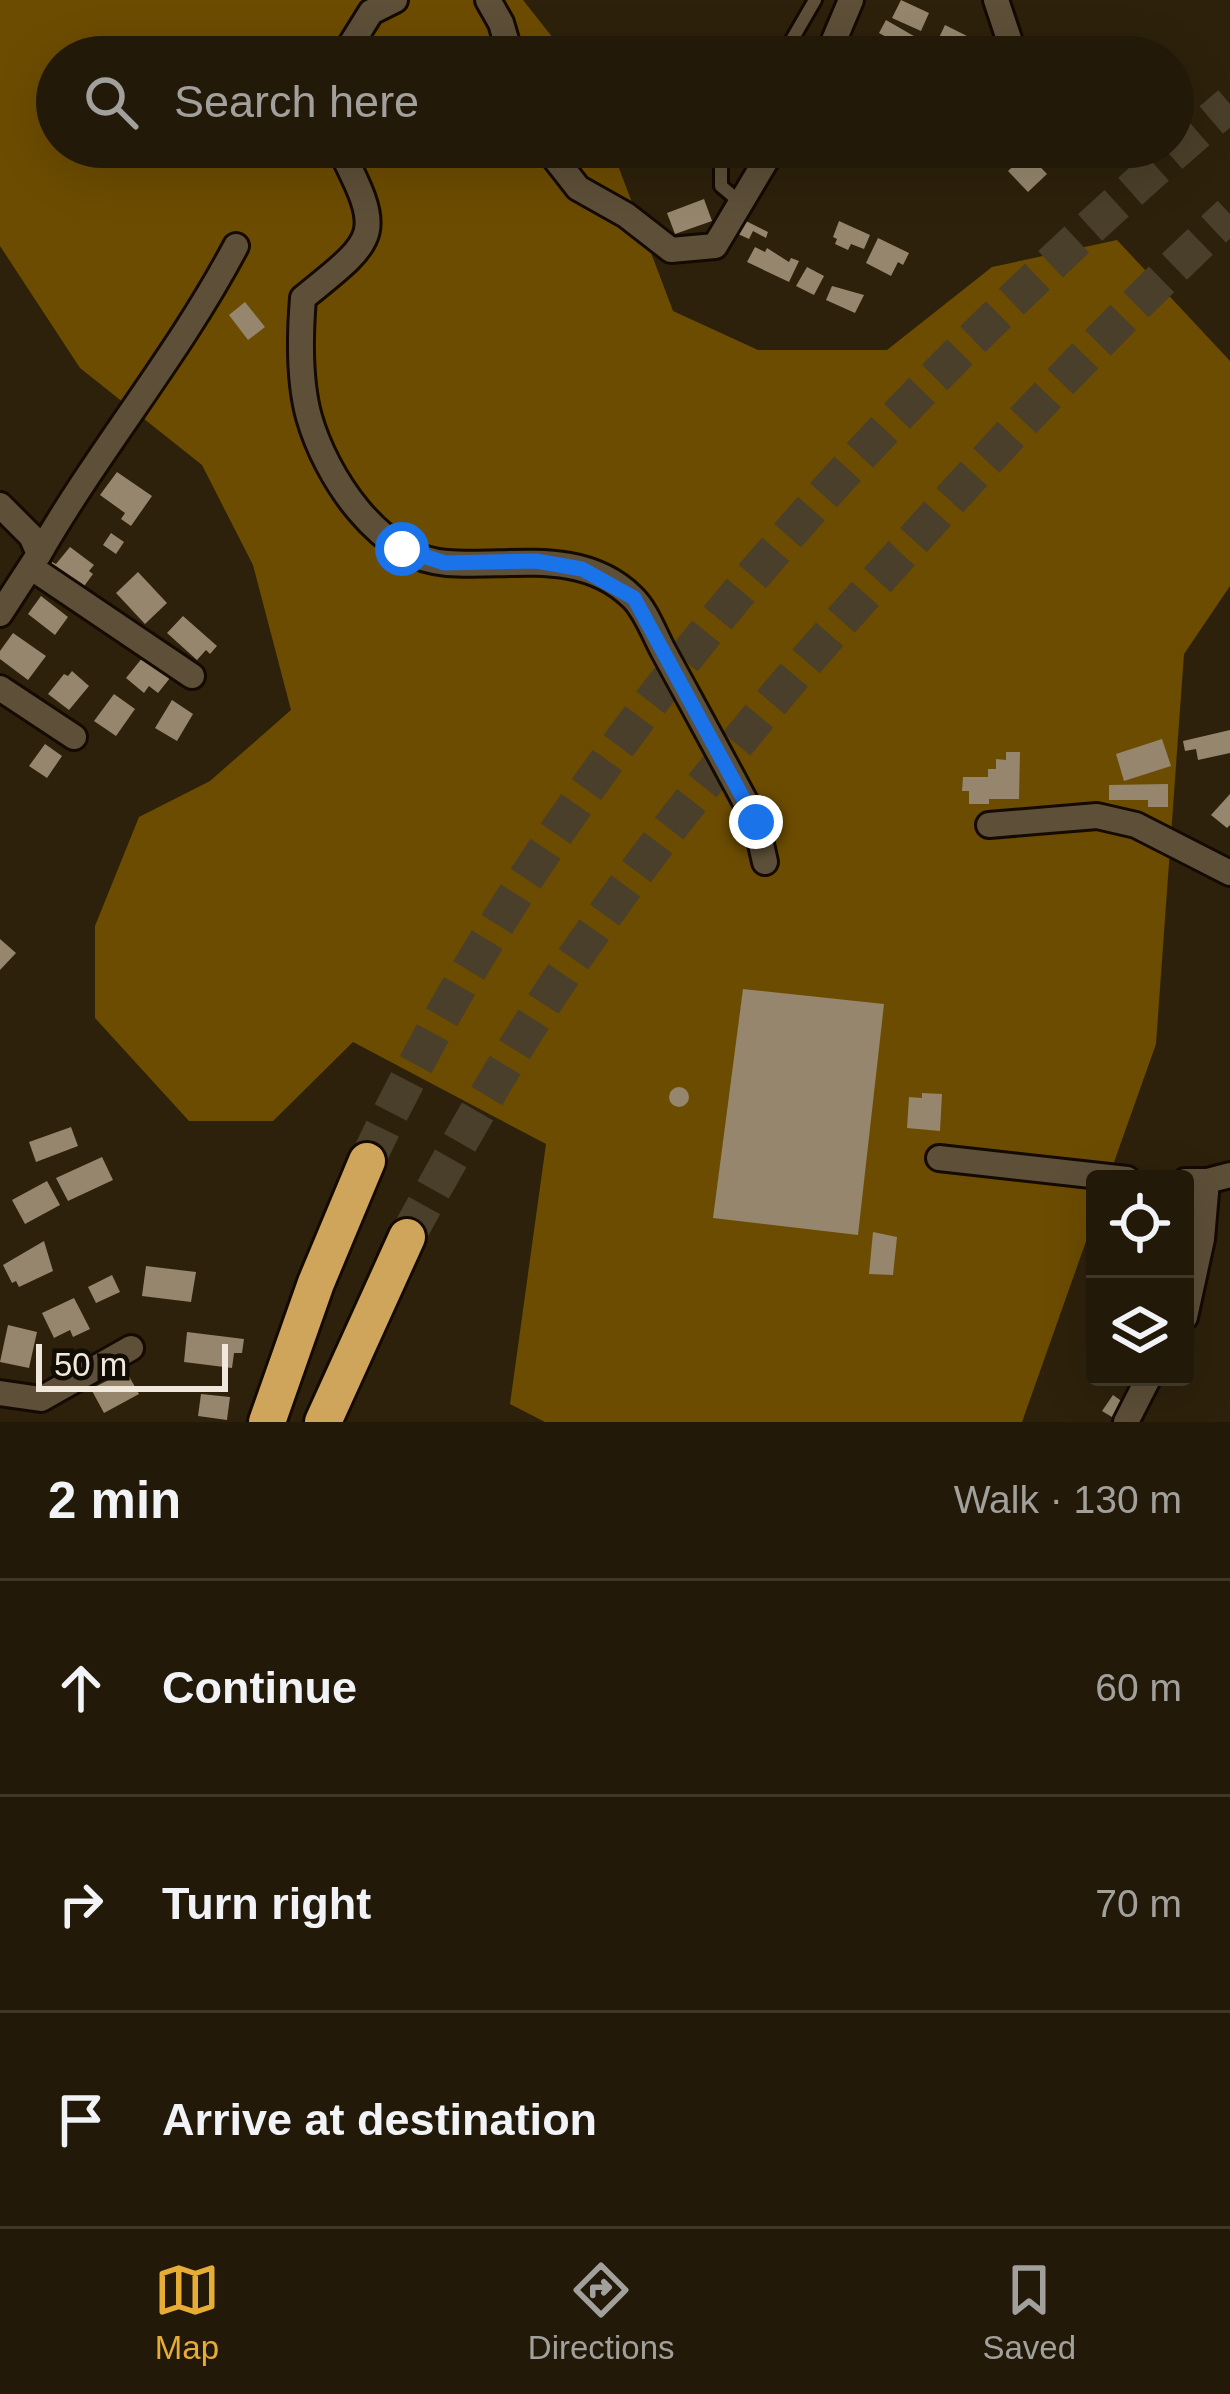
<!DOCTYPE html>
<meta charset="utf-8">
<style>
:root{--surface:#221908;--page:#2a2212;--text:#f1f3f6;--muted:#a2a09c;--line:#3f3829;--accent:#e6ac36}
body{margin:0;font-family:Helvetica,sans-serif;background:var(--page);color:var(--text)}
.controls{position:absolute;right:36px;bottom:36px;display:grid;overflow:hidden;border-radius:12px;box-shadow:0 12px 48px #0002}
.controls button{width:108px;height:108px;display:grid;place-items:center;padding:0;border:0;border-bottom:3px solid var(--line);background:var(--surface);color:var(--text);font:60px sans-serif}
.scale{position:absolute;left:36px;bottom:30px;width:192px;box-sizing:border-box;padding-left:12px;border:6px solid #f0e8db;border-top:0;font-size:33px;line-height:42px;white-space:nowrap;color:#f0e8db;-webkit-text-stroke:9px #110c04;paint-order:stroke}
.stop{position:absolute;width:36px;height:36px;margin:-27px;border:9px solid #1a73e8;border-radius:50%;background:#fff}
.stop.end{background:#1a73e8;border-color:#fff;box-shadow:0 3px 12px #0008}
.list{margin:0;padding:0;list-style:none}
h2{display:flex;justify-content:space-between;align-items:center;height:156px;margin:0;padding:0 48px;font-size:51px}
h2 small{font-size:39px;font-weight:400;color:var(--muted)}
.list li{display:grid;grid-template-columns:78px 1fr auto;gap:36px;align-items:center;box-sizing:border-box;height:216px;padding:0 48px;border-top:3px solid var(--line)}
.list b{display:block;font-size:45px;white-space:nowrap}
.list em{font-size:39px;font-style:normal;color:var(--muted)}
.icon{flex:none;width:66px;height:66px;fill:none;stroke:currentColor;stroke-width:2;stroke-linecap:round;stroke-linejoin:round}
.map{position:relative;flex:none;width:1230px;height:1422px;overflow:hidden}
.search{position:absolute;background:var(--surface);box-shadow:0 12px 48px #0002;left:36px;right:36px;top:36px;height:132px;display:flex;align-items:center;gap:30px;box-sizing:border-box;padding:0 42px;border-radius:66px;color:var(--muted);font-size:45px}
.sheet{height:804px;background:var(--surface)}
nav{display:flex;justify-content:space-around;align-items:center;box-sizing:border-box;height:168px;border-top:3px solid var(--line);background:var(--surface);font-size:33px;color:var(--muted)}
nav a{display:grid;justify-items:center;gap:6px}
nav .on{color:var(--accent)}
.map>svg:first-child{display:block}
.forest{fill:#6c4c00}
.building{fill:#95866d}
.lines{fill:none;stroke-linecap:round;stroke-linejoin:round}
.motorway-tunnel{stroke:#4a3f2a;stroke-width:36;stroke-dasharray:36 18;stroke-linecap:butt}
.service-casing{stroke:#150a00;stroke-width:18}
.minor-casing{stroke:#150a00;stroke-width:30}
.motorway-casing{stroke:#150a00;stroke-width:42}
.service{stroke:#5d4f38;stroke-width:12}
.minor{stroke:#5d4f38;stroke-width:24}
.motorway{stroke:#cea55b;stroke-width:36}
.route{stroke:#1a73e8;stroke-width:15}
</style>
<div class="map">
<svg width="1230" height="1422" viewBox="0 0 1230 1422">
<rect width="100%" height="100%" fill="#2d210b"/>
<polygon class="forest" points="0,0 523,0 568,57 57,57 57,147 611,147 673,311 758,350 887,350 992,267 1117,240 1230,361 1230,586 1184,654 1156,1044 1108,1179 1095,1179 1095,1216 1022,1422 545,1422 510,1404 546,1144 353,1042 273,1121 189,1121 95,1018 95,926 139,817 210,781 291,710 253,565 202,465 80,368 0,246"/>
<g class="building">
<polygon points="901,0 929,13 921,31 892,18"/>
<polygon points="886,20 919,39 912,51 879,33"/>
<polygon points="945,25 969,37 961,53 937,42"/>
<polygon points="1027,153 1047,174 1028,192 1008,171"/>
<polygon points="704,199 712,221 675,234 667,213"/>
<polygon points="744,220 768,232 766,238 753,231 749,239 738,234"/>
<polygon points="839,221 870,235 864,249 851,244 848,250 835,244 837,239 833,237"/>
<polygon points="878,238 909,253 903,265 898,262 891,276 866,263"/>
<polygon points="755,247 765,252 767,248 789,262 791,258 799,261 789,282 747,262"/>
<polygon points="807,267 824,276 814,295 796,286"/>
<polygon points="832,286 864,295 855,313 826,300"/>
<polygon points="245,302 265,327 248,340 229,315"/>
<polygon points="117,472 152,496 131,526 121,519 125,513 100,495"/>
<polygon points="111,533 124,542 116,554 103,545"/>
<polygon points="70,547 94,565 89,571 93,574 82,589 48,568 52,562 56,564"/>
<polygon points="138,572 167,603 145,624 116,593"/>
<polygon points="41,596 68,617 55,635 28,614"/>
<polygon points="183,616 217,646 210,654 206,650 197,660 167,633"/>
<polygon points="13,633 46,656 28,680 0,659 0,651"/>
<polygon points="143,657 170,678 158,693 149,686 144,693 126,678"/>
<polygon points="72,671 89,686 69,710 48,694 64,674 68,676"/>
<polygon points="114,694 135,709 116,736 94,721"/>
<polygon points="172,700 193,714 177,741 155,728"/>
<polygon points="1230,730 1230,753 1198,760 1196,749 1185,751 1183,741"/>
<polygon points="1162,739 1171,766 1124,781 1116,754"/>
<polygon points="45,744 62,756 47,778 29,766"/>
<polygon points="1006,752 1020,752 1019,799 989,799 989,804 969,804 969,791 962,791 963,777 988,777 988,769 996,769 996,759 1006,760"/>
<polygon points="1168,784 1168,807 1148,807 1148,800 1109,800 1109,785"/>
<polygon points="1230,794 1230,825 1227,828 1211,815"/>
<polygon points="0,939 16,953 0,970"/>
<polygon points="743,989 884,1004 858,1235 713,1218"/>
<circle cx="679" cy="1097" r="10"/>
<polygon points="922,1093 942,1094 940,1131 907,1128 909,1097 922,1098"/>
<polygon points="71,1127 78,1146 36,1162 29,1142"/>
<polygon points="102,1157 113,1180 68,1201 56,1178"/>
<polygon points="47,1181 60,1205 25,1224 12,1200"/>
<polygon points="873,1232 897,1237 893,1275 869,1274"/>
<polygon points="44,1241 53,1271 19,1287 16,1281 12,1283 3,1265"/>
<polygon points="146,1266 196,1272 191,1302 142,1296"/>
<polygon points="112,1275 120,1292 96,1303 88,1287"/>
<polygon points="74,1298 90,1329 73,1337 70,1330 54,1338 42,1313"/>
<polygon points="8,1325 37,1332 29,1368 0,1362"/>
<polygon points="187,1332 244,1339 242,1353 234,1353 232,1368 184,1362"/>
<polygon points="126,1371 139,1394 104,1413 91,1389"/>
<polygon points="201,1394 230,1397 227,1420 198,1416"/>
<polygon points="1113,1395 1127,1405 1117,1420 1102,1411"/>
</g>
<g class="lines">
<g class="motorway-tunnel">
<path d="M367 1161C562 750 885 397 1230 104"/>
<path d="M407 1237C455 1150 504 1062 560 979 662 828 779 689 901 554 1006 437 1115 321 1230 214"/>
</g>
<defs>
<g id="service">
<polyline points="782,57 815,0"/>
<polyline points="729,147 721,160 721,186 740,202"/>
</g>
<g id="minor">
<polyline points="488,0 501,23 511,57"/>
<polyline points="996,0 1015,57"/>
<polyline points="343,57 371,12 395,0"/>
<polyline points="827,57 851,0"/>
<path d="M339 147C384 235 379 237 303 298 300 335 299 381 309 417 326 477 379 558 447 563 509 568 581 547 632 597 646 610 655 636 664 652 695 709 726 765 756 822L765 862"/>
<polyline points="546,147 578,188 626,215 671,250 715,246 774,147"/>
<polyline points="0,505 31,536 39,554 0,614"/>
<path d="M39 554C100 448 179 354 236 246"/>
<polyline points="32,568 192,676"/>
<polyline points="0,688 74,737"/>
<polyline points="989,825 1097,816 1136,825 1230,873"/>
<polyline points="939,1158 1127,1179"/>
<polyline points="1185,1181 1207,1181 1230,1175"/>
<polyline points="1185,1317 1202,1239 1207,1181"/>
<polyline points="0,1393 41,1399 131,1348"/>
<polyline points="1126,1422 1149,1377"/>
</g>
<g id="motorway">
<polyline points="267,1422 316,1283 367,1161"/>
<polyline points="323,1422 407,1237"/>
</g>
</defs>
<use href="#service" class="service-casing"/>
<use href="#minor" class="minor-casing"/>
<use href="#motorway" class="motorway-casing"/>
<use href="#service" class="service"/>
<use href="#minor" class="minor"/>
<use href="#motorway" class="motorway"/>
</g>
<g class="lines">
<polyline class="route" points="402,549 445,563 536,561 582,569 634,598 756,822"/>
</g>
</svg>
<div class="controls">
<button><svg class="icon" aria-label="locate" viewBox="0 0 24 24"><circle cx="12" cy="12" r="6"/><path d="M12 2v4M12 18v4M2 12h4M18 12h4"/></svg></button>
<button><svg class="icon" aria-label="layers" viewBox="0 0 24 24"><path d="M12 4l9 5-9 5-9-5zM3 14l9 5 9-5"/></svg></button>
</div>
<div class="scale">50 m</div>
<div class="stop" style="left:402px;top:549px"></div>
<div class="stop end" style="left:756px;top:822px"></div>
<div class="search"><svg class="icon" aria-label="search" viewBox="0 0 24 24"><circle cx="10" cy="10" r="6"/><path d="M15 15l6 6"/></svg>Search here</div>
</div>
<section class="sheet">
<h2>2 min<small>Walk · 130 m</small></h2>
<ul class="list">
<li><svg class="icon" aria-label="ahead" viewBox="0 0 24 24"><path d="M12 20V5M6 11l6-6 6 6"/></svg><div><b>Continue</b></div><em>60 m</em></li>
<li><svg class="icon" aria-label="right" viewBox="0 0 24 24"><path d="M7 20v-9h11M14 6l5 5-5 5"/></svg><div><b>Turn right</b></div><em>70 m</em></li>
<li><svg class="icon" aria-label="arrive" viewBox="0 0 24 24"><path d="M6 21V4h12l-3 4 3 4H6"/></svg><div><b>Arrive at destination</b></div></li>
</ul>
</section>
<nav>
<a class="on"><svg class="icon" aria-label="map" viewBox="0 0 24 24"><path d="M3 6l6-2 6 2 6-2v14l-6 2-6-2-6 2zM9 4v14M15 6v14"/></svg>Map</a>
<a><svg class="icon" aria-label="directions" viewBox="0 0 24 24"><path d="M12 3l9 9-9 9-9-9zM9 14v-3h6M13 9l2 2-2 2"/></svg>Directions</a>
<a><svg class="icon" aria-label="saved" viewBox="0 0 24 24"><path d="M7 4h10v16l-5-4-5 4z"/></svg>Saved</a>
</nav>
